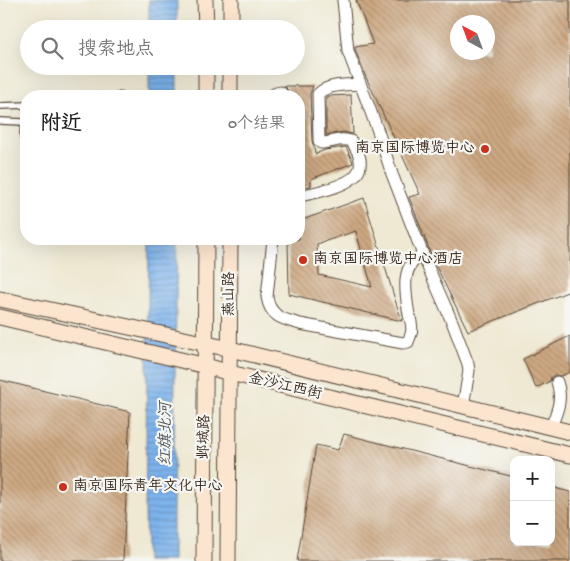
<!DOCTYPE html>
<html lang="zh">
<meta charset="utf-8">
<style>
:root{--surface:#fff;--page:#f6f6f6;--text:#222;--muted:#767676;--line:#e0e0e0}
body{margin:0;font-family:"Gochi Hand","LXGW WenKai TC",sans-serif;background:var(--page);color:var(--text)}
.controls{position:absolute;right:15px;bottom:15px;display:grid;overflow:hidden;border-radius:10px;box-shadow:0 5px 20px #0002}
.controls button{width:45px;height:45px;display:grid;place-items:center;padding:0;border:0;border-bottom:1px solid var(--line);background:var(--surface);color:var(--text);font:25px sans-serif}
.compass{position:absolute;left:450px;top:15px;width:45px;height:45px;border-radius:50%;background:var(--surface);box-shadow:0 5px 20px #0002;rotate:319deg}
.list{margin:0;padding:0;list-style:none}
h2{display:flex;justify-content:space-between;align-items:center;height:65px;margin:0;padding:0 20px;font-size:21px}
h2 small{font-size:16px;font-weight:400;color:var(--muted)}
.icon{flex:none;width:28px;height:28px;fill:none;stroke:currentColor;stroke-width:2;stroke-linecap:round;stroke-linejoin:round}
.map{position:relative;flex:none;width:570px;height:561px;overflow:hidden}
.search{position:absolute;background:var(--surface);box-shadow:0 5px 20px #0002;left:20px;top:20px;width:285px;height:55px;display:flex;align-items:center;gap:12px;box-sizing:border-box;padding:0 18px;border-radius:28px;color:var(--muted);font-size:19px}
.panel{position:absolute;background:var(--surface);box-shadow:0 5px 20px #0002;left:20px;top:90px;width:285px;height:155px;border-radius:20px}
.map>svg:first-child{display:block}
.water{fill:url(#water-rules);stroke:#5c6e85}
.building{fill:url(#building-back-hatch);fill-rule:evenodd}
.lines{fill:none;stroke-linecap:round;stroke-linejoin:round}
.lane-casing{stroke:#564739;stroke-width:8}
.street-casing{stroke:#564739;stroke-width:13}
.secondary-casing{stroke:#564739;stroke-width:17}
.lane{stroke:#fff;stroke-width:5.5}
.street{stroke:#fff;stroke-width:11}
.secondary{stroke:#fbe5cf;stroke-width:15}
.poi-dot{fill:#c8321e;stroke:#f6f6f2;stroke-width:2}
.labels{text-anchor:middle;dominant-baseline:central;stroke-width:4.5;stroke-linejoin:round;paint-order:stroke}
.poi-label{font-size:15px;fill:#3b2a1e;stroke:#f6f6f2;text-anchor:start}
.street-label{font-size:15px;fill:#3b2a1e;stroke:#f6f6f2}
.water-label{font-size:16px;font-style:italic;fill:#4f535c;stroke:#f6f6f2}
</style>
<div class="map">
<svg width="570" height="561" viewBox="0 0 570 561">
<defs>
<pattern id="water-rules" width="6" height="5" patternUnits="userSpaceOnUse" patternTransform="scale(1.25)"><rect width="6" height="5" fill="#7db3ec"/><path d="M0 2.5h6" fill="none" stroke="#6892bf"/></pattern>
<pattern id="building-back-hatch" width="6" height="6" patternUnits="userSpaceOnUse" patternTransform="scale(1.25)"><rect width="6" height="6" fill="#cea983"/><path d="M-1 5l2 2M0 0l6 6M5-1l2 2" fill="none" stroke="#a88a6b"/></pattern>
</defs>
<rect width="100%" height="100%" fill="#f6f6f2"/>
<filter id="ink" filterUnits="userSpaceOnUse"><feTurbulence type="fractalNoise" baseFrequency=".02" numOctaves="2"/><feDisplacementMap in="SourceGraphic" scale="10" xChannelSelector="R" yChannelSelector="G"/><feConvolveMatrix kernelMatrix="1 2 1 2 8 2 1 2 1" color-interpolation-filters="sRGB"/></filter>
<filter id="wash" filterUnits="userSpaceOnUse"><feTurbulence type="fractalNoise" baseFrequency=".0096" numOctaves="4" result="noise"/><feDisplacementMap in="SourceGraphic" scale="20" xChannelSelector="R" yChannelSelector="G"/><feGaussianBlur stdDeviation="1.12" result="paint"/><feColorMatrix in="noise" values="0 0 0 0 0 0 0 0 0 0 0 0 0 0 0 0 0 1.4 0 .05"/><feComposite in="paint" operator="in"/></filter>
<g filter="url(#wash)">
<rect width="100%" height="100%" fill="#efe9d3"/>
<g class="water">
<rect x="149" y="0" width="28" height="29"/>
<rect x="149" y="66" width="28" height="30"/>
<polygon points="149,239 177,239 173,513 173,561 146,561 145,508"/>
</g>
<g id="blocks">
<g class="building">
<path d="M356 0H570V291L468 331 434 262 409 197 420 194 365 75 355 49V47L373 44ZM458 22H488V52H458Z"/>
<polygon points="285,86 313,86 310,94 312,141 314,147 315,154 325,150 346,147 352,160 353,163 311,179 311,186 299,188 299,96 287,96 288,91"/>
<polygon points="351,95 353,134 343,132 326,135 326,97 328,96"/>
<path d="M364 198 396 303 402 321 289 294 288 239H299V221ZM356 231 362 253 372 287 319 275 317 244Z"/>
<polygon points="570,336 570,372 561,376 555,375 551,377 550,381 536,388 523,359"/>
<polygon points="0,380 130,412 123,561 0,561"/>
<polygon points="344,434 514,477 514,542 551,542 551,487 570,492 570,561 297,561 316,445 338,450"/>
</g>
</g>
</g>
<g filter="url(#ink)">
<use href="#blocks" fill-opacity="0" stroke="#564739" stroke-width="1"/>
<g class="lines">
<defs>
<g id="lane">
<polyline points="118,96 121,95"/>
<polyline points="0,106 26,105"/>
<polyline points="0,121 24,122 23,137"/>
</g>
<g id="street">
<polyline points="343,0 348,51 378,131 392,174 427,265 453,324 468,364 469,371 463,406"/>
<polyline points="271,96 276,93 281,92"/>
<path d="M299 196C314 193 353 186 359 170 363 160 357 149 351 141 341 137 331 143 321 143L319 141 318 94C327 84 346 85 360 84"/>
<path d="M273 239 267 297C270 317 283 319 300 324L403 343 408 342C408 341 411 335 411 334 413 328 411 321 409 315 406 296 399 263 423 256"/>
<path d="M551 427C557 411 563 400 557 382"/>
</g>
<g id="secondary">
<polyline points="205,0 206,29"/>
<polyline points="231,29 231,0"/>
<polyline points="206,66 206,96"/>
<polyline points="230,96 230,66"/>
<polyline points="0,299 230,349 570,432"/>
<polyline points="0,317 206,366 230,373 570,455"/>
<polyline points="204,561 206,239"/>
<polyline points="228,561 230,239"/>
</g>
</defs>
<use href="#lane" class="lane-casing"/>
<use href="#street" class="street-casing"/>
<use href="#secondary" class="secondary-casing"/>
<use href="#lane" class="lane"/>
<use href="#street" class="street"/>
<use href="#secondary" class="secondary"/>
</g>
</g>
<g class="poi-dot">
<circle cx="485" cy="149" r="5"/>
<circle cx="303" cy="260" r="5"/>
<circle cx="63" cy="487" r="5"/>
</g>
<g class="labels">
<g class="poi-label">
<text x="475" y="149" text-anchor="end">南京国际博览中心</text>
<text x="313" y="260">南京国际博览中心酒店</text>
<text x="73" y="487">南京国际青年文化中心</text>
</g>
<g class="street-label">
<text transform="translate(230 294) rotate(-90)">燕山路</text>
<text transform="translate(285 387) rotate(13)">金沙江西街</text>
<text transform="translate(205 437) rotate(-89)">邺城路</text>
</g>
<g class="water-label">
<text transform="translate(167 434) rotate(-90)">红旗北河</text>
</g>
</g>
</svg>
<div class="controls">
<button>+</button>
<button>−</button>
</div>
<svg class="compass" viewBox="-18 -18 36 36"><path d="M0-13l5 13h-10z" fill="#e53935"/><path d="M0 13l5-13h-10z" fill="#767676"/></svg>
<div class="search"><svg class="icon" aria-label="search" viewBox="0 0 24 24"><circle cx="10" cy="10" r="6"/><path d="M15 15l6 6"/></svg>搜索地点</div>
<section class="panel">
<h2>附近<small>0个结果</small></h2>
<ul class="list">
</ul>
</section>
</div>
